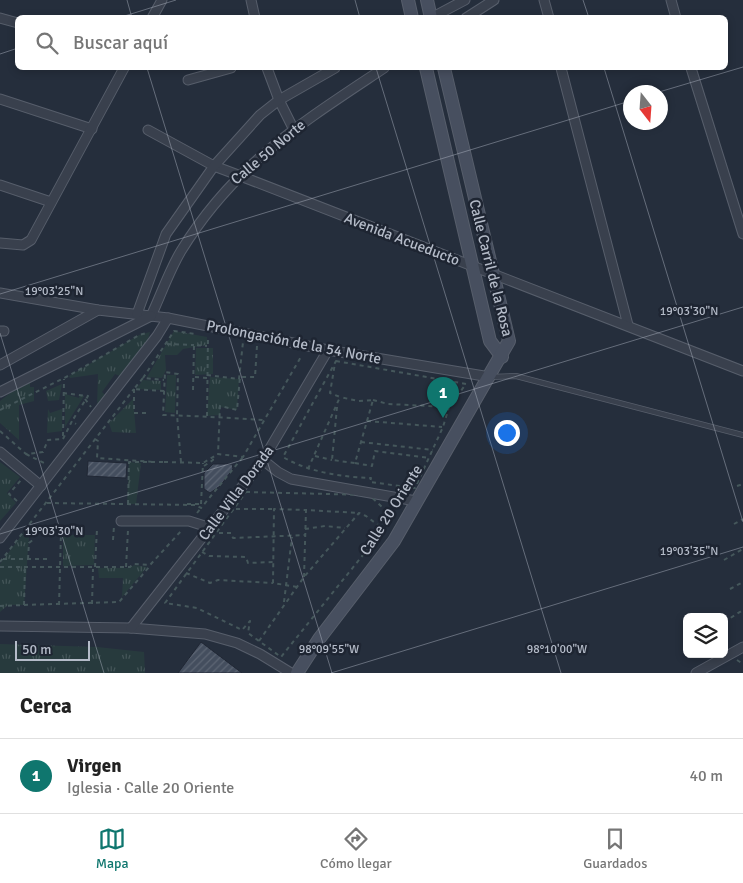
<!DOCTYPE html>
<html lang="es">
<meta charset="utf-8">
<style>
:root{--surface:#fff;--page:#f2f2f2;--text:#222;--muted:#767676;--line:#e0e0e0;--accent:#0f766e}
body{margin:0;font-family:Signika,sans-serif;background:var(--page);color:var(--text)}
.controls{position:absolute;right:15px;bottom:15px;display:grid;overflow:hidden;border-radius:8px;box-shadow:0 2px 8px #0003}
.controls button{width:45px;height:45px;display:grid;place-items:center;padding:0;border:0;border-bottom:1px solid var(--line);background:var(--surface);color:var(--text);font:25px sans-serif}
.compass{position:absolute;left:623px;top:85px;width:45px;height:45px;border-radius:50%;background:var(--surface);box-shadow:0 2px 8px #0003;rotate:163deg}
.scale{position:absolute;left:15px;bottom:12px;width:75px;box-sizing:border-box;padding-left:5px;border:2px solid #b4bbc8;border-top:0;font-size:14px;line-height:18px;white-space:nowrap;color:#b4bbc8;-webkit-text-stroke:4px #1e2532;paint-order:stroke}
.you{position:absolute;left:506px;top:432px;width:18px;height:18px;margin:-12px;border:4px solid #fff;border-radius:50%;background:#1a73e8;box-shadow:0 0 0 8px #1a73e833}
.badge{display:grid;place-items:center;width:32px;height:32px;border-radius:50%;background:var(--accent);color:#fff;font-size:16px;font-weight:700}
.pin{position:absolute;translate:-50% -41px;filter:drop-shadow(0 1px 2px #0008)}
.pin::after{content:'';position:absolute;top:26px;width:18px;height:15px;background:inherit;clip-path:polygon(0 0,100% 0,50% 100%)}
.list{margin:0;padding:0;list-style:none}
h2{display:flex;justify-content:space-between;align-items:center;height:65px;margin:0;padding:0 20px;font-size:21px}
h2 small{font-size:16px;font-weight:400;color:var(--muted)}
.list li{display:grid;grid-template-columns:32px 1fr auto;gap:15px;align-items:center;box-sizing:border-box;height:75px;padding:0 20px;border-top:1px solid var(--line)}
.list b{display:block;font-size:19px;white-space:nowrap}
.list p{margin:0;font-size:16px;white-space:nowrap;color:var(--muted)}
.list em{font-size:16px;font-style:normal;color:var(--muted)}
.icon{flex:none;width:28px;height:28px;fill:none;stroke:currentColor;stroke-width:2;stroke-linecap:round;stroke-linejoin:round}
.map{position:relative;flex:none;width:743px;height:673px;overflow:hidden}
.search{position:absolute;background:var(--surface);box-shadow:0 2px 8px #0003;left:15px;right:15px;top:15px;height:55px;display:flex;align-items:center;gap:12px;box-sizing:border-box;padding:0 18px;border-radius:8px;color:var(--muted);font-size:19px}
.sheet{height:140px;background:var(--surface)}
nav{display:flex;justify-content:space-around;align-items:center;box-sizing:border-box;height:70px;border-top:1px solid var(--line);background:var(--surface);font-size:14px;color:var(--muted)}
nav a{display:grid;justify-items:center;gap:2px}
nav .on{color:var(--accent)}
.map>svg:first-child{display:block}
.grass{fill:url(#grass-tufts)}
.building{fill:url(#building-hatch);stroke:#202734}
.lines{fill:none;stroke-linecap:round;stroke-linejoin:round}
.service-casing{stroke:#575e6b;stroke-width:6}
.minor-casing{stroke:#575e6b;stroke-width:11}
.secondary-casing{stroke:#575e6b;stroke-width:14}
.path{stroke:#45575b;stroke-width:2;stroke-dasharray:4 4;stroke-linecap:butt}
.service{stroke:#39404d;stroke-width:4.5}
.minor{stroke:#39404d;stroke-width:9}
.secondary{stroke:#474f5f;stroke-width:12}
.ticks{fill:none;stroke:#b4bbc8;stroke-width:1;stroke-opacity:0.45}
.labels{text-anchor:middle;dominant-baseline:central;stroke-width:5;stroke-linejoin:round;paint-order:stroke}
.street-label{font-size:15px;fill:#b4bbc8;stroke:#1e2532}
.ticks-label{font-size:12px;text-anchor:middle;fill:#b4bbc8;stroke:#1e2532;stroke-width:5;stroke-linejoin:round;paint-order:stroke}
</style>
<div class="map">
<svg width="743" height="673" viewBox="0 0 743 673">
<defs>
<pattern id="grass-tufts" width="24" height="20" patternUnits="userSpaceOnUse" patternTransform="scale(1.25)"><rect width="24" height="20" fill="#273a3d"/><path d="M3 7l-1-3M5 7V3M7 7l1-3M15 17l-1-3M17 17v-4M19 17l1-3" fill="none" stroke="#445558"/></pattern>
<pattern id="building-hatch" width="6" height="6" patternUnits="userSpaceOnUse" patternTransform="scale(1.25)"><rect width="6" height="6" fill="#444e5e"/><path d="M-1 1l2-2M0 6l6-6M5 7l2-2" fill="none" stroke="#5d6674"/></pattern>
</defs>
<rect width="100%" height="100%" fill="#252e3c"/>
<g class="grass">
<polygon points="174,331 207,337 207,345 183,349 177,355 165,355 166,370 162,378 147,377"/>
<polygon points="150,332 143,359 122,377 115,374 102,392 106,396 97,407 98,374 70,378 69,376 139,335"/>
<polygon points="196,348 213,348 213,374 195,375"/>
<polygon points="167,375 176,375 175,413 165,412"/>
<polygon points="210,377 239,379 237,410 220,407 220,415 207,416"/>
<polygon points="27,380 30,380 30,387 34,387 34,401 19,405 19,440 0,423 0,401"/>
<polygon points="143,380 161,381 161,390 136,389"/>
<polygon points="62,384 59,400 48,401 46,391"/>
<polygon points="65,394 79,398 80,395 84,396 65,427"/>
<polygon points="133,399 136,433 112,432 109,423"/>
<polygon points="48,409 50,413 62,409 62,431 47,433"/>
<polygon points="0,462 20,477 7,493 16,503 0,521"/>
<polygon points="129,462 141,463 136,504 127,504"/>
<polygon points="24,532 29,537 24,605 8,605 0,612 0,564"/>
<polygon points="63,535 95,535 94,565 63,566"/>
<polygon points="134,565 147,567 122,597 123,578 99,578 98,568 130,568"/>
<polygon points="0,644 97,647 144,652 145,673 0,673"/>
</g>
<g class="building">
<polygon points="88,461 127,463 126,478 87,476"/>
<polygon points="213,464 232,464 233,469 220,486 210,493 204,489 204,473"/>
<polygon points="201,642 242,673 178,673"/>
</g>
<g class="lines">
<defs>
<polyline id="service" points="490,377 516,376 743,435"/>
<g id="minor">
<polyline points="251,0 255,18"/>
<polyline points="544,0 549,18"/>
<polyline points="671,0 676,18"/>
<polyline points="0,18 18,23"/>
<polyline points="152,18 162,0"/>
<polyline points="431,18 465,0"/>
<polyline points="466,18 494,0"/>
<polyline points="267,68 279,100 293,128"/>
<polyline points="561,68 628,325"/>
<polyline points="691,68 743,234"/>
<polyline points="188,80 231,68"/>
<polyline points="0,99 92,129"/>
<polyline points="148,130 214,166 238,175 743,371"/>
<polyline points="0,185 51,202"/>
<polyline points="0,243 23,245 31,240 124,68"/>
<polyline points="0,293 98,310 168,318 328,350 490,377"/>
<polyline points="137,314 166,234 214,166 260,115 279,100 335,68"/>
<path d="M151 316C161 295 169 271 181 251 234 164 303 122 384 68"/>
<polyline points="0,331 4,331"/>
<polyline points="0,365 98,310"/>
<polyline points="0,392 151,316"/>
<polyline points="0,452 41,486"/>
<polyline points="263,460 278,472 291,479 416,501"/>
<polyline points="121,521 189,521 211,528"/>
<polyline points="0,538 157,336 168,318"/>
<polyline points="0,626 131,628 205,634 237,643 260,654 291,673"/>
<polyline points="131,628 263,460 328,350"/>
<polyline points="696,673 743,647"/>
</g>
<g id="secondary">
<polyline points="408,0 412,18"/>
<polyline points="427,0 431,18"/>
<polyline points="426,68 490,341 502,357"/>
<polyline points="297,673 319,639 394,541 509,341 444,68"/>
</g>
</defs>
<use href="#service" class="service-casing"/>
<use href="#minor" class="minor-casing"/>
<use href="#secondary" class="secondary-casing"/>
<g class="path">
<polyline points="167,344 194,345"/>
<polyline points="257,346 255,377 240,377 237,410 220,406 218,454 243,457 302,355"/>
<path d="M336 361 466 384 449 407 443 427 415 488 370 482 371 478C342 477 308 472 283 457Z"/>
<polyline points="207,375 239,379 243,342"/>
<polyline points="195,377 207,378"/>
<polyline points="143,378 174,331 196,334"/>
<polyline points="134,389 134,413 148,413"/>
<polyline points="193,390 194,345 207,346"/>
<polyline points="164,391 134,389 143,378 164,380"/>
<polyline points="63,393 88,396 72,421"/>
<polyline points="85,399 91,407"/>
<polyline points="373,400 388,404 448,407"/>
<polyline points="337,407 332,460 355,463 373,400 358,401 340,397"/>
<polyline points="0,410 70,375 139,335 147,333"/>
<polyline points="207,416 208,336"/>
<polyline points="367,421 442,427"/>
<polyline points="0,431 26,454 43,452 48,440 63,439"/>
<polyline points="63,436 64,379"/>
<polyline points="63,439 72,421 76,424"/>
<polyline points="95,439 98,441 97,458 154,462"/>
<polyline points="361,442 433,450"/>
<polyline points="26,454 46,464"/>
<polyline points="315,456 332,460"/>
<polyline points="164,462 203,463 218,454"/>
<path d="M181 462 177 415 178 374 165 372 163 415C197 416 231 418 264 420"/>
<polyline points="355,463 372,466 375,451 430,458"/>
<polyline points="204,466 213,460 213,458"/>
<polyline points="308,469 340,397 330,393 335,363"/>
<polyline points="737,486 743,484"/>
<polygon points="246,492 369,495 391,515 375,540 281,657 248,633 250,621 242,630 197,608 165,603"/>
<polyline points="17,501 9,494 21,480"/>
<polyline points="47,503 196,505 201,508 243,457"/>
<polyline points="128,504 129,462 164,462"/>
<polyline points="187,504 201,504"/>
<polyline points="201,504 203,463"/>
<polyline points="236,509 273,509"/>
<polyline points="197,513 201,508"/>
<polyline points="734,524 743,519"/>
<polyline points="305,529 325,526 345,528"/>
<polyline points="219,533 231,533 233,538 305,535"/>
<polyline points="113,540 114,526"/>
<polyline points="202,552 209,556 246,557 248,563 273,562"/>
<polyline points="3,559 48,559"/>
<polyline points="28,559 29,543 34,539"/>
<polyline points="724,560 743,549"/>
<polyline points="0,562 134,389"/>
<polyline points="0,567 130,567 133,564 150,565 182,530"/>
<polyline points="95,567 97,529"/>
<polyline points="126,567 128,530"/>
<polyline points="186,573 210,583 218,580 273,583"/>
<polyline points="304,577 306,510 359,513"/>
<polyline points="297,587 273,583 274,509 306,510"/>
<polyline points="730,589 743,582"/>
<polyline points="284,602 292,537"/>
<polyline points="92,604 93,569"/>
<polyline points="24,605 119,602 150,566"/>
<polyline points="59,605 61,532"/>
<polyline points="0,606 24,605 25,567"/>
<polyline points="724,622 743,610"/>
<polyline points="259,641 304,577 359,513 366,516 382,528"/>
<polyline points="737,660 743,664"/>
</g>
<use href="#service" class="service"/>
<use href="#minor" class="minor"/>
<use href="#secondary" class="secondary"/>
</g>
<path class="ticks" d="M127 0 132 18M355 0 360 18M583 0 589 18M118 18 176 0M0 54 18 48M147 68 332 673M376 68 561 673M604 68 743 522M659 92 743 67M0 294 630 101M0 333 104 673M0 534 743 307M331 673 743 547"/>
<g class="labels">
<g class="street-label">
<text transform="translate(268 152) rotate(-40)">Calle 50 Norte</text>
<text transform="translate(402 239) rotate(21)">Avenida Acueducto</text>
<text transform="translate(491 268) rotate(76)">Calle Carril de la Rosa</text>
<text transform="translate(294 342) rotate(11)">Prolongación de la 54 Norte</text>
<text transform="translate(236 493) rotate(-53)">Calle Villa Dorada</text>
<text transform="translate(391 510) rotate(-58)">Calle 20 Oriente</text>
</g>
</g>
<g class="ticks-label">
<text x="54" y="295">19°03'25"N</text>
<text x="689" y="315">19°03'30"N</text>
<text x="54" y="535">19°03'30"N</text>
<text x="689" y="555">19°03'35"N</text>
<text x="329" y="653">98°09'55"W</text>
<text x="557" y="653">98°10'00"W</text>
</g>
</svg>
<div class="controls">
<button><svg class="icon" aria-label="layers" viewBox="0 0 24 24"><path d="M12 4l9 5-9 5-9-5zM3 14l9 5 9-5"/></svg></button>
</div>
<svg class="compass" viewBox="-18 -18 36 36"><path d="M0-13l5 13h-10z" fill="#e53935"/><path d="M0 13l5-13h-10z" fill="#767676"/></svg>
<div class="scale">50 m</div>
<div class="you"></div>
<div class="pin badge" style="left:443px;top:418px">1</div>
<div class="search"><svg class="icon" aria-label="search" viewBox="0 0 24 24"><circle cx="10" cy="10" r="6"/><path d="M15 15l6 6"/></svg>Buscar aquí</div>
</div>
<section class="sheet">
<h2>Cerca<small></small></h2>
<ul class="list">
<li><span class="badge">1</span><div><b>Virgen</b><p>Iglesia · Calle 20 Oriente</p></div><em>40 m</em></li>
</ul>
</section>
<nav>
<a class="on"><svg class="icon" aria-label="map" viewBox="0 0 24 24"><path d="M3 6l6-2 6 2 6-2v14l-6 2-6-2-6 2zM9 4v14M15 6v14"/></svg>Mapa</a>
<a><svg class="icon" aria-label="directions" viewBox="0 0 24 24"><path d="M12 3l9 9-9 9-9-9zM9 14v-3h6M13 9l2 2-2 2"/></svg>Cómo llegar</a>
<a><svg class="icon" aria-label="saved" viewBox="0 0 24 24"><path d="M7 4h10v16l-5-4-5 4z"/></svg>Guardados</a>
</nav>
